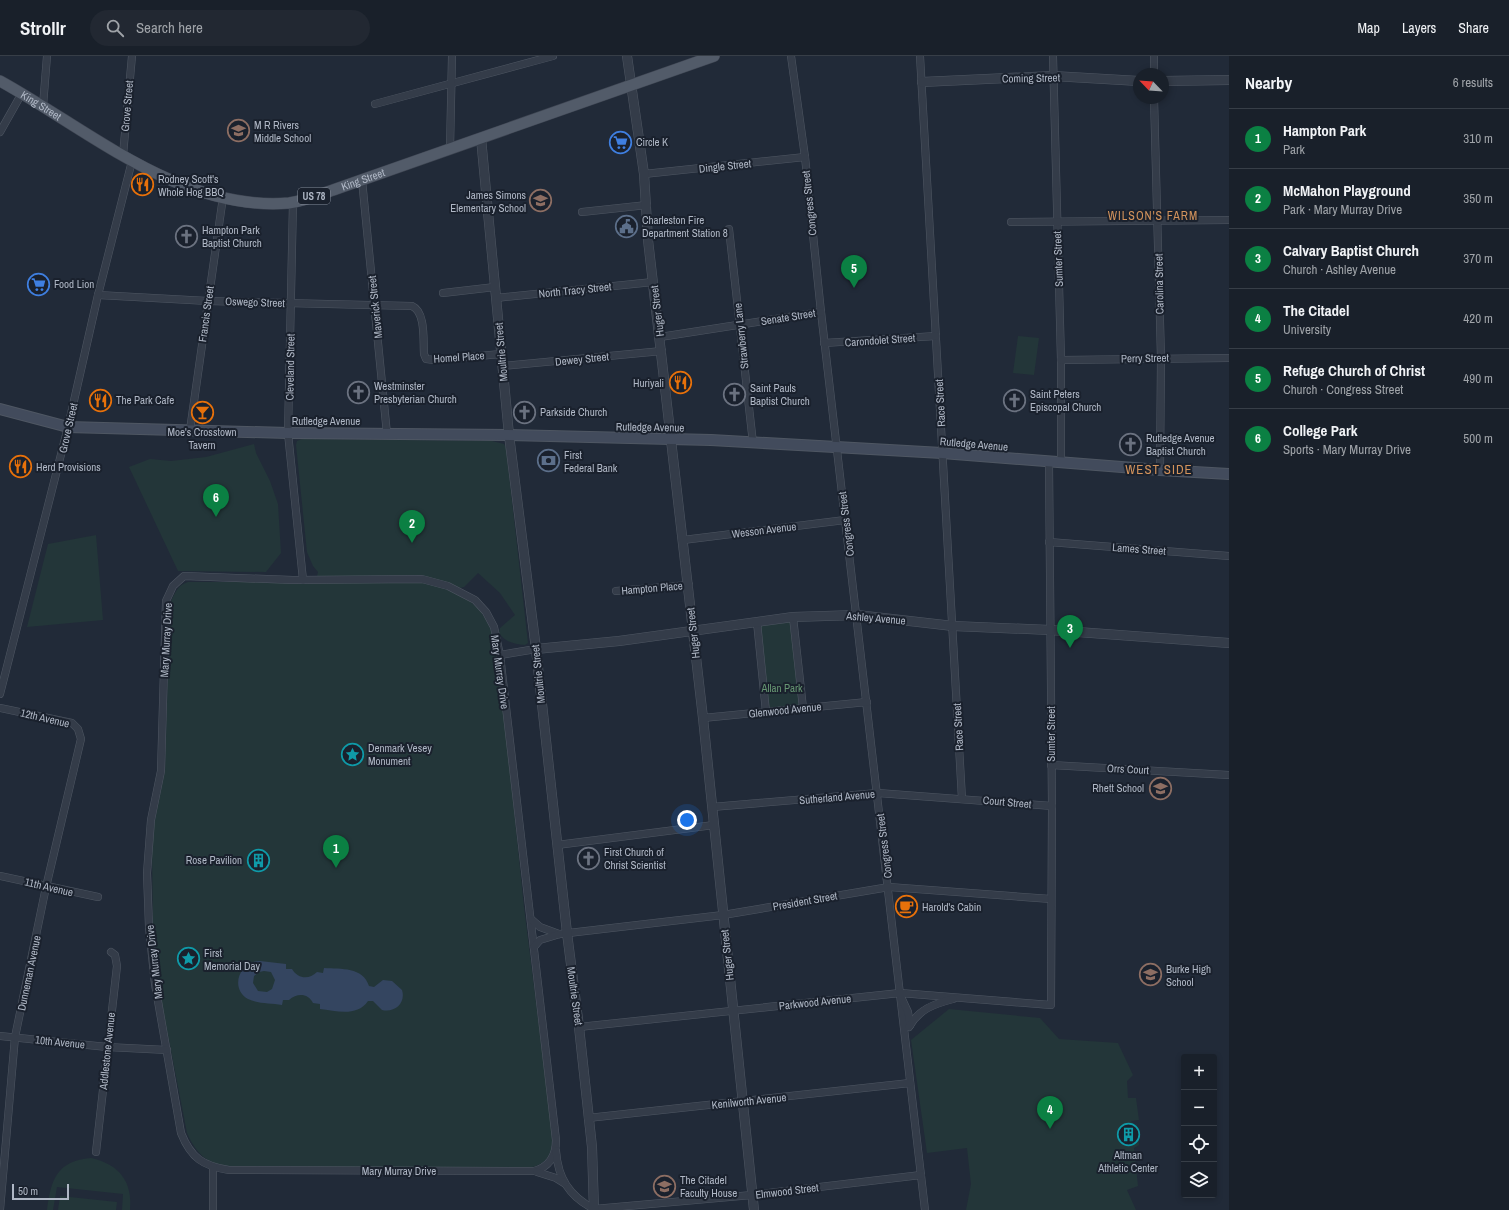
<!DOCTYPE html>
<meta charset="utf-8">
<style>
:root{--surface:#19202a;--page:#222832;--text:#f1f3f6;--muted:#9fa3a8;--line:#373e47;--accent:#0b8043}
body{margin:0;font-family:"Archivo Narrow",sans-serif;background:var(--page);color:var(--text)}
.controls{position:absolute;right:12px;bottom:12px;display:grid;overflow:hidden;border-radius:4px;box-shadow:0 2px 6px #0003}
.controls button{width:36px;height:36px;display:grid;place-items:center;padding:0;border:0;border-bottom:1px solid var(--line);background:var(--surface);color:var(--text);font:20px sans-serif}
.compass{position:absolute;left:1133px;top:12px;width:36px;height:36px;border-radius:50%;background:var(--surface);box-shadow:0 2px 6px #0003;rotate:295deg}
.scale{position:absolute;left:12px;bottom:10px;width:57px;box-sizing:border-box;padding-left:4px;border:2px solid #afb7c5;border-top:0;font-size:11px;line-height:14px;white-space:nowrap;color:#afb7c5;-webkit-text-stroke:3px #1a212d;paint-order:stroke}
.you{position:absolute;left:687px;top:764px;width:14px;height:14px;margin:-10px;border:3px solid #fff;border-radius:50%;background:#1a73e8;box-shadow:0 0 0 6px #1a73e833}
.badge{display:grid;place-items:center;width:26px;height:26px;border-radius:50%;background:var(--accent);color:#fff;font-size:13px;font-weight:700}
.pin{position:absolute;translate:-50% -33px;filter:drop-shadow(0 1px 2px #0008)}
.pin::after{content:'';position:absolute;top:21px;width:14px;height:12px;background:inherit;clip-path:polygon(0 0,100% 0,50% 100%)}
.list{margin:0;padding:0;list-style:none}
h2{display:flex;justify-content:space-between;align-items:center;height:52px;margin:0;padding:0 16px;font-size:17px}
h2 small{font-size:13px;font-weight:400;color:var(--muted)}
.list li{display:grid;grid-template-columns:26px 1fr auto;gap:12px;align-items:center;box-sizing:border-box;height:60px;padding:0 16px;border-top:1px solid var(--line)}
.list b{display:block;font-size:15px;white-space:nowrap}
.list p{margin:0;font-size:13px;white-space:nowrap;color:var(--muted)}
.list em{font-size:13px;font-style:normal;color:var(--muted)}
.icon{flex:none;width:22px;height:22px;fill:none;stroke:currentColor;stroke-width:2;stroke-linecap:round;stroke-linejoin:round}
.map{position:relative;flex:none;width:1229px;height:1154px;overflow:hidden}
header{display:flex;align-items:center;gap:24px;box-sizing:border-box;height:56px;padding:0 20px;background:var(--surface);border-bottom:1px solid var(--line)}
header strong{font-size:19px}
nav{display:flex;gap:22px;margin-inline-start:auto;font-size:14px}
.search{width:280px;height:36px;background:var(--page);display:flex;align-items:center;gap:10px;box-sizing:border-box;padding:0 14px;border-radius:22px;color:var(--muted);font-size:15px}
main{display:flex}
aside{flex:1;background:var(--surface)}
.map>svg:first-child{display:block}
.green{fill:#233639}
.water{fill:#344560;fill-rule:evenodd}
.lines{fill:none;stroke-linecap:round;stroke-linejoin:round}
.minor-casing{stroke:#4f5763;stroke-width:8}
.tertiary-casing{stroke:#4f5763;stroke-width:10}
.secondary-casing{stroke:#4f5763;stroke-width:12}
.primary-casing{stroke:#3e4552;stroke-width:12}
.minor{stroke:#343c49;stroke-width:7}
.tertiary{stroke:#343c49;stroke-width:9}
.secondary{stroke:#424b5c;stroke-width:10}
.primary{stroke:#525b69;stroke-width:11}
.labels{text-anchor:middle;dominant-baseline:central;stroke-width:4;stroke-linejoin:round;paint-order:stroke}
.shield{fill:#1a212d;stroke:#828a97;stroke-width:1}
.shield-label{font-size:10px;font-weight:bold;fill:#afb7c5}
.street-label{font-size:11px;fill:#afb7c5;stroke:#1a212d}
.poi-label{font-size:11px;fill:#afb7c5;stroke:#1a212d;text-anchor:start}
.park-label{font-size:11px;fill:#669672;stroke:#1a212d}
.neighbourhood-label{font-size:12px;letter-spacing:1px;fill:#d3935c;stroke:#1a212d}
.quarter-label{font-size:13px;letter-spacing:1px;fill:#d3935c;stroke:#1a212d}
</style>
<header>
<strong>Strollr</strong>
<div class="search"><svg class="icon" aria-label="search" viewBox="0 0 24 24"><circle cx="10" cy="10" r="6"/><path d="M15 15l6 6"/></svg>Search here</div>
<nav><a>Map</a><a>Layers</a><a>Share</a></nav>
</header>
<main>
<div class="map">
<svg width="1229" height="1154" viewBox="0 0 1229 1154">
<rect width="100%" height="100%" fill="#212a38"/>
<g class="green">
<polygon points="1018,280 1039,282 1034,319 1013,317"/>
<path d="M302 383 492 385 504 388 506 392 528 587 525 589C514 588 505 586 499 577L500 572 515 559 500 537 478 517 464 531 460 532 437 524 323 521 317 520 318 516 313 510 307 496 296 389 297 385Z"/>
<polygon points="254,388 256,397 270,425 278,448 281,497 266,516 178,515 129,411 150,403 171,405 206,401"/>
<polygon points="96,479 103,564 27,571 48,488"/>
<path d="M188 526H422C469 538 488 550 498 599L524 851 552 1074C557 1120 522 1112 489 1113L226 1110C205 1107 195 1095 187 1077L160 938 153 874 152 794 154 769 165 715 170 547C175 538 177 529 188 526Z"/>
<polygon points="792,564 801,650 768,653 760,569"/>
<polygon points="949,953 1040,962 1059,983 1118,987 1133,1019 1127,1025 1128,1042 1136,1042 1139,1064 1131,1065 1134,1069 1137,1068 1139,1089 1134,1092 1138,1130 1127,1134 1136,1154 966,1154 971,1128 967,1092 927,1097 911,984"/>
<path d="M91 1102C119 1108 133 1126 130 1154H122L123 1138 57 1131 53 1154H47C51 1123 57 1105 91 1102Z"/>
<polygon points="60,1140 117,1146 116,1154 58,1154"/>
</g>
<path class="water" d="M260 905 286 908V913H292C298 923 309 924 317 916L323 917 324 912C341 913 363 911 369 930L374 931 383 924 392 925 402 934C406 947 395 957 382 954L373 945H368C357 961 337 955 320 953V948L313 947C308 937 297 937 289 944H283L282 949C271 947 258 948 248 943 229 932 240 905 260 905ZM264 915 271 916 275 924 272 933 267 936 258 935 253 927 254 920 259 916Z"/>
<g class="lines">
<defs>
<g id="minor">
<polyline points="791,0 805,101 821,256 925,1154"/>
<polyline points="920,0 962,743"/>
<polyline points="1053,0 1061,304 1061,406"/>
<polyline points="1154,18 1154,0"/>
<polyline points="1154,42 1161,302 1160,414"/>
<polyline points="375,48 553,0"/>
<polyline points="43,50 47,0"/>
<polyline points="0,76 22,37"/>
<polyline points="450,93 452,0"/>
<polyline points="123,99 132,0"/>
<polyline points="644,118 805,101"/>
<polyline points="362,124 387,378"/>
<polyline points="293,146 288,377 303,524"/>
<polyline points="582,156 647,149"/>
<polyline points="1011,166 1229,164"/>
<polyline points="729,173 753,387"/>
<polyline points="443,237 495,231"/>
<path d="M98 239 208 245 412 250C426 256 423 285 424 298L426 303 434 304 501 298"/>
<polyline points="496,242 653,226"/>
<polyline points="660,281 821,256"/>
<polyline points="824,287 936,280"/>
<polyline points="1061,304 1229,302"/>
<polyline points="502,310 662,295"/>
<polyline points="190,374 223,141"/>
<polyline points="683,484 845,464"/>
<polyline points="1049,486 1229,500"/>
<path d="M184 520 293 524 422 523 448 530 475 544 486 556 494 571 500 599 556 1084C556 1100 549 1111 534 1115L229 1114C203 1110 191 1102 181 1077L155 928 149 871 147 817 151 764 161 715 166 545 173 530Z"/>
<polyline points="616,535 689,529"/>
<polyline points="793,561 803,652"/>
<polyline points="757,566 766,656"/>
<polyline points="500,599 536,593"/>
<polyline points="0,638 68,371 98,239 132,105"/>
<polyline points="0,652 72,667 78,673 81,683 46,831 15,981 0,1154"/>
<polyline points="703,662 867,646"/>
<polyline points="1051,709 1229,719"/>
<polyline points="712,751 878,737 1052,750"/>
<polyline points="557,789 714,769"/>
<polyline points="0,820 98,841"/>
<polyline points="532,864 540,871 559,878"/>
<polyline points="534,891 540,884 560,878 723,859 889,831 1051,843"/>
<polyline points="902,943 908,956 910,969"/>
<polyline points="579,971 900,937 1051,949 1052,750 1049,406"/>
<path d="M909 971C919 953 934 948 953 943"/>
<polyline points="0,980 107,991 167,994"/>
<polyline points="588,1062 910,1027"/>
<path d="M556 1095C558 1122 569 1140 594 1153L752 1139 921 1119"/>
<polyline points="96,1096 117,910 115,899 111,896"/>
<polyline points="537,1116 556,1122 564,1127"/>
<polyline points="213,1154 213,1111"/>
</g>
<g id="tertiary">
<polyline points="627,0 644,118 648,184 703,662 754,1154"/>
<polyline points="1163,25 1229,24"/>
<polyline points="922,26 1053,20 1139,25"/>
<polyline points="481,82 509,379 536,593 567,877 579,971 592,1091 594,1154"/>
<polyline points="536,593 619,585 793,561 857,559 953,570 1050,574 1229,587"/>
</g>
<polyline id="secondary" points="0,353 68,371 288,377 509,379 711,384 942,397 1160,414 1229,418"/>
<g id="primary">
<path id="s1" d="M0 25C89 74 181 156 289 147 305 145 321 138 336 133L714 0"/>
</g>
</defs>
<use href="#minor" class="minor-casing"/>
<use href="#tertiary" class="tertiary-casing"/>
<use href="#secondary" class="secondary-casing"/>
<use href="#primary" class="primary-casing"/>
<use href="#minor" class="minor"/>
<use href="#tertiary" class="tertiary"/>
<use href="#secondary" class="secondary"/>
<use href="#primary" class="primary"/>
</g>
<defs>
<symbol id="school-ring" viewBox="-11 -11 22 22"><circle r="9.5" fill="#1a212d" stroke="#8d6e63" stroke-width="1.5"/><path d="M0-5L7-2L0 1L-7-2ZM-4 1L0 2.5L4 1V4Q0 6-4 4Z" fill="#8d6e63"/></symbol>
<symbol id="supermarket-ring" viewBox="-11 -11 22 22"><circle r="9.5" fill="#1a212d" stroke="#3f7fe0" stroke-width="1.5"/><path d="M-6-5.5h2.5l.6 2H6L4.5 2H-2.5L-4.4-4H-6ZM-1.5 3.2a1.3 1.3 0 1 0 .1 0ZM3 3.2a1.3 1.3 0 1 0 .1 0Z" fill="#3f7fe0"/></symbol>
<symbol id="restaurant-ring" viewBox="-11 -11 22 22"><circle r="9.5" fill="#1a212d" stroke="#e8710a" stroke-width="1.5"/><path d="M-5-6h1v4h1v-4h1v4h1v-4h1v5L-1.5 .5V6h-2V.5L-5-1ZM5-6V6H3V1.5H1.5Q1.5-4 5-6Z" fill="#e8710a"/></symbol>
<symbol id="civic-ring" viewBox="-11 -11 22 22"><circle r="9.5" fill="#1a212d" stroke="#5c6f8a" stroke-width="1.5"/><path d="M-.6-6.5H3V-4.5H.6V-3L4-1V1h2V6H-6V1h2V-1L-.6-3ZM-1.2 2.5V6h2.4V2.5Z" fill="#5c6f8a"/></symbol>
<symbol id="church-ring" viewBox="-11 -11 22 22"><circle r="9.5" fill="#1a212d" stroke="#6b7280" stroke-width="1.5"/><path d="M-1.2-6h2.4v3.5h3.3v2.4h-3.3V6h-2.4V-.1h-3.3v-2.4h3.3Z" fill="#6b7280"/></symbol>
<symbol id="bar-ring" viewBox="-11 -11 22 22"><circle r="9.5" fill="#1a212d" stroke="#e8710a" stroke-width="1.5"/><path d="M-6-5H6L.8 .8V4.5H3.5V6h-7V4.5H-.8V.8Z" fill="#e8710a"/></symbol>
<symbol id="bank-ring" viewBox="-11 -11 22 22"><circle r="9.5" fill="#1a212d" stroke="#5c6f8a" stroke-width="1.5"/><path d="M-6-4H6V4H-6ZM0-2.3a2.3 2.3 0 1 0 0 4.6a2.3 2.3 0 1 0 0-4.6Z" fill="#5c6f8a"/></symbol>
<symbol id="sight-ring" viewBox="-11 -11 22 22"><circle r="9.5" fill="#1a212d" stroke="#0f9aa8" stroke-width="1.5"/><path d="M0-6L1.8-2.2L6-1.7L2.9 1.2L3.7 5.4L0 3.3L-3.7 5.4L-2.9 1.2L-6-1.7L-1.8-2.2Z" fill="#0f9aa8"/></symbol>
<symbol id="building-ring" viewBox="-11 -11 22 22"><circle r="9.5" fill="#1a212d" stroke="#0f9aa8" stroke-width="1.5"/><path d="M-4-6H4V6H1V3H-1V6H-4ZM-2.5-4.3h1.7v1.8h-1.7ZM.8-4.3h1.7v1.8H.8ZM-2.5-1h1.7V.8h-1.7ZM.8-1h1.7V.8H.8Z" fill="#0f9aa8"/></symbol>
<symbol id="cafe-ring" viewBox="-11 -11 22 22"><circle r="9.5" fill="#1a212d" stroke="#e8710a" stroke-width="1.5"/><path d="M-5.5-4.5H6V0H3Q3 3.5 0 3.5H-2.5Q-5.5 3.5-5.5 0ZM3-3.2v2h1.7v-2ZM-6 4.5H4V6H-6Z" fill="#e8710a"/></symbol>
</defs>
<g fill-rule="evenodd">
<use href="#school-ring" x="226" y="62" width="25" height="25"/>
<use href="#supermarket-ring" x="608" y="74" width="25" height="25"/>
<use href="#restaurant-ring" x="130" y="116" width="25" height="25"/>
<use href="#school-ring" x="528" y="132" width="25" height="25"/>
<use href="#civic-ring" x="614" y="158" width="25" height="25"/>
<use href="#church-ring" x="174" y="168" width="25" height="25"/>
<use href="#supermarket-ring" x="26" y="216" width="25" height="25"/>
<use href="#restaurant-ring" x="668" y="314" width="25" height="25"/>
<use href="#church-ring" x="346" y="324" width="25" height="25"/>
<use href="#church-ring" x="722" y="326" width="25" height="25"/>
<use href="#restaurant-ring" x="88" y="332" width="25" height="25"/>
<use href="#church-ring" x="1002" y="332" width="25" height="25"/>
<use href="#bar-ring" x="190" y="344" width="25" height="25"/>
<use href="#church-ring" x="512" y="344" width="25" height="25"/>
<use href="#church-ring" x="1118" y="376" width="25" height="25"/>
<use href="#bank-ring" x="536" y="392" width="25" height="25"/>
<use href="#restaurant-ring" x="8" y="398" width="25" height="25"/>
<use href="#sight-ring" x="340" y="686" width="25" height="25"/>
<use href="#school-ring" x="1148" y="720" width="25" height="25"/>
<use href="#church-ring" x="576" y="790" width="25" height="25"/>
<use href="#building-ring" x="246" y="792" width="25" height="25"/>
<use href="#cafe-ring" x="894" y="838" width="25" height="25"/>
<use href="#sight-ring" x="176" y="890" width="25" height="25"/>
<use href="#school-ring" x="1138" y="906" width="25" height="25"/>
<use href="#building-ring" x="1116" y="1066" width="25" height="25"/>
<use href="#school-ring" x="652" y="1118" width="25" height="25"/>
</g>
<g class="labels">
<rect class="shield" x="298" y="132" width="32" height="16" rx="3"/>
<g class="shield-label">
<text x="314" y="140">US 78</text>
</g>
<g class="street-label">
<text transform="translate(1031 22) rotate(-1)">Coming Street</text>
<text stroke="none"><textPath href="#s1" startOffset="48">King Street</textPath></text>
<text transform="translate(127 50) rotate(-85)">Grove Street</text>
<text transform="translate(725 110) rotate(-6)">Dingle Street</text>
<text stroke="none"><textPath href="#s1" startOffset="397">King Street</textPath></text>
<text transform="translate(809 147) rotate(-96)">Congress Street</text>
<text transform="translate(1058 203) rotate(-92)">Sumter Street</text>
<text transform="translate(1159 228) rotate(-91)">Carolina Street</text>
<text transform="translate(575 234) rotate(-6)">North Tracy Street</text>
<text transform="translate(255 246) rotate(2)">Oswego Street</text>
<text transform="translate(375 251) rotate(-96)">Maverick Street</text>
<text transform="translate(657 255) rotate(-97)">Huger Street</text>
<text transform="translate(206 258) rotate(-82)">Francis Street</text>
<text transform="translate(788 261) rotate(-9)">Senate Street</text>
<text transform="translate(741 280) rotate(-96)">Strawberry Lane</text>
<text transform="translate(880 284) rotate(-4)">Carondolet Street</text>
<text transform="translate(501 296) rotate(-95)">Moultrie Street</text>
<text transform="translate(459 301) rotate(-4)">Homel Place</text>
<text transform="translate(1145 302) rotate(-1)">Perry Street</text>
<text transform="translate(582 303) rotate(-6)">Dewey Street</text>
<text transform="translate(290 311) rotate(-89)">Cleveland Street</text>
<text transform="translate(940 347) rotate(-93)">Race Street</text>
<text x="326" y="365">Rutledge Avenue</text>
<text transform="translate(650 371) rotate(1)">Rutledge Avenue</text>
<text transform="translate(68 372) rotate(-77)">Grove Street</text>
<text transform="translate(974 388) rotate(5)">Rutledge Avenue</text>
<text transform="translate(846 468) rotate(-97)">Congress Street</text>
<text transform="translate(764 474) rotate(-7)">Wesson Avenue</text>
<text transform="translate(1139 493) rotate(4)">Lames Street</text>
<text transform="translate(652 532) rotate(-5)">Hampton Place</text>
<text transform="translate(876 562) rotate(5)">Ashley Avenue</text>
<text transform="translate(693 577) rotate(-96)">Huger Street</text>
<text transform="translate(166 584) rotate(-87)">Mary Murray Drive</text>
<text transform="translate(500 616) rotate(82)">Mary Murray Drive</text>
<text transform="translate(538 618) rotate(-96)">Moultrie Street</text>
<text transform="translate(785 654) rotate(-6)">Glenwood Avenue</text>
<text transform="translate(45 662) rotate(13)">12th Avenue</text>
<text transform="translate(958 671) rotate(-93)">Race Street</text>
<text transform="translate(1051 678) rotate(-90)">Sumter Street</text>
<text transform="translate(1128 713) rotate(3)">Orrs Court</text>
<text transform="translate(837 741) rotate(-5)">Sutherland Avenue</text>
<text transform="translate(1007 746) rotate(5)">Court Street</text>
<text transform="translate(884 790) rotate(-97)">Congress Street</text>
<text transform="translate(49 831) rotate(13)">11th Avenue</text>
<text transform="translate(805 845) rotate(-10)">President Street</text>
<text transform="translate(727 899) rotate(-96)">Huger Street</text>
<text transform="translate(154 906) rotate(-97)">Mary Murray Drive</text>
<text transform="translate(29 917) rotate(-78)">Dunneman Avenue</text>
<text transform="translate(575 940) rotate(82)">Moultrie Street</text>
<text transform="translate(815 946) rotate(-6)">Parkwood Avenue</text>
<text transform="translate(60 986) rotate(6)">10th Avenue</text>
<text transform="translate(107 995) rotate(-84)">Addlestone Avenue</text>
<text transform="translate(749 1045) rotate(-6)">Kenilworth Avenue</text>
<text x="399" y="1115">Mary Murray Drive</text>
<text transform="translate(787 1135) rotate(-7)">Elmwood Street</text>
</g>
<g class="poi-label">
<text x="254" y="69">M R Rivers<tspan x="254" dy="13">Middle School</tspan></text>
<text x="636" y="86">Circle K</text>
<text x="158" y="123">Rodney Scott's<tspan x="158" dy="13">Whole Hog BBQ</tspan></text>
<text x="526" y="139" text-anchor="end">James Simons<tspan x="526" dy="13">Elementary School</tspan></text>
<text x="642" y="164">Charleston Fire<tspan x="642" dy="13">Department Station 8</tspan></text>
<text x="202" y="174">Hampton Park<tspan x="202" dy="13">Baptist Church</tspan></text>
<text x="54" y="228">Food Lion</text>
<text x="664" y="327" text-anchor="end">Huriyali</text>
<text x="374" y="330">Westminster<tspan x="374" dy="13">Presbyterian Church</tspan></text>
<text x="750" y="332">Saint Pauls<tspan x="750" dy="13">Baptist Church</tspan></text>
<text x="1030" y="338">Saint Peters<tspan x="1030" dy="13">Episcopal Church</tspan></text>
<text x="116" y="344">The Park Cafe</text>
<text x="540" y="356">Parkside Church</text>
<text x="202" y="376" text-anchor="middle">Moe's Crosstown<tspan x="202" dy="13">Tavern</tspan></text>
<text x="1146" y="382">Rutledge Avenue<tspan x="1146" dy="13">Baptist Church</tspan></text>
<text x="564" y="399">First<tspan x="564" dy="13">Federal Bank</tspan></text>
<text x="36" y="411">Herd Provisions</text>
<text x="368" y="692">Denmark Vesey<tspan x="368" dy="13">Monument</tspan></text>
<text x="1144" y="732" text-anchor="end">Rhett School</text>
<text x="604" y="796">First Church of<tspan x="604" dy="13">Christ Scientist</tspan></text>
<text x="242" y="804" text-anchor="end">Rose Pavilion</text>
<text x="922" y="851">Harold's Cabin</text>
<text x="204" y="897">First<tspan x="204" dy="13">Memorial Day</tspan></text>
<text x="1166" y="913">Burke High<tspan x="1166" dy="13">School</tspan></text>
<text x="1128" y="1099" text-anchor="middle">Altman<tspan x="1128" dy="13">Athletic Center</tspan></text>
<text x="680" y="1124">The Citadel<tspan x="680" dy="13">Faculty House</tspan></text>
</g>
<g class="park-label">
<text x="782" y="632">Allan Park</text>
</g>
<g class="neighbourhood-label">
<text x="1153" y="160">WILSON'S FARM</text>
</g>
<g class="quarter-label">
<text x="1159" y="413">WEST SIDE</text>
</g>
</g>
</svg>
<div class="controls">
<button>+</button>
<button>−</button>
<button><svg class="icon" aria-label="locate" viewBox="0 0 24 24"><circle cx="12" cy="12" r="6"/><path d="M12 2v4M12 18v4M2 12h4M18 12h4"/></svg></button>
<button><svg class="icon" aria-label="layers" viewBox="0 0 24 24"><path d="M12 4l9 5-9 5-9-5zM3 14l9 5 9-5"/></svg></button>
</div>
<svg class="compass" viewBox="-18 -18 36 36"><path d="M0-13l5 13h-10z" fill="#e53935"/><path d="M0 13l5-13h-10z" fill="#9fa3a8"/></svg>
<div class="scale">50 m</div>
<div class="you"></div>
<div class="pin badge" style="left:336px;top:812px">1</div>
<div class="pin badge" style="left:412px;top:487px">2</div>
<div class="pin badge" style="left:1070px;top:592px">3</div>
<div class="pin badge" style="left:1050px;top:1073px">4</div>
<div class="pin badge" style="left:854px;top:232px">5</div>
<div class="pin badge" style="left:216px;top:461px">6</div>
</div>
<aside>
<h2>Nearby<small>6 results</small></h2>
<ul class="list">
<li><span class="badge">1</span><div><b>Hampton Park</b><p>Park</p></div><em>310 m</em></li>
<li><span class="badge">2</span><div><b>McMahon Playground</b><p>Park · Mary Murray Drive</p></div><em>350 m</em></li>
<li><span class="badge">3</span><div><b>Calvary Baptist Church</b><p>Church · Ashley Avenue</p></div><em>370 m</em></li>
<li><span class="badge">4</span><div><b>The Citadel</b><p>University</p></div><em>420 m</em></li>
<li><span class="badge">5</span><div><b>Refuge Church of Christ</b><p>Church · Congress Street</p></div><em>490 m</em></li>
<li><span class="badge">6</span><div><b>College Park</b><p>Sports · Mary Murray Drive</p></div><em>500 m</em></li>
</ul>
</aside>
</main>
